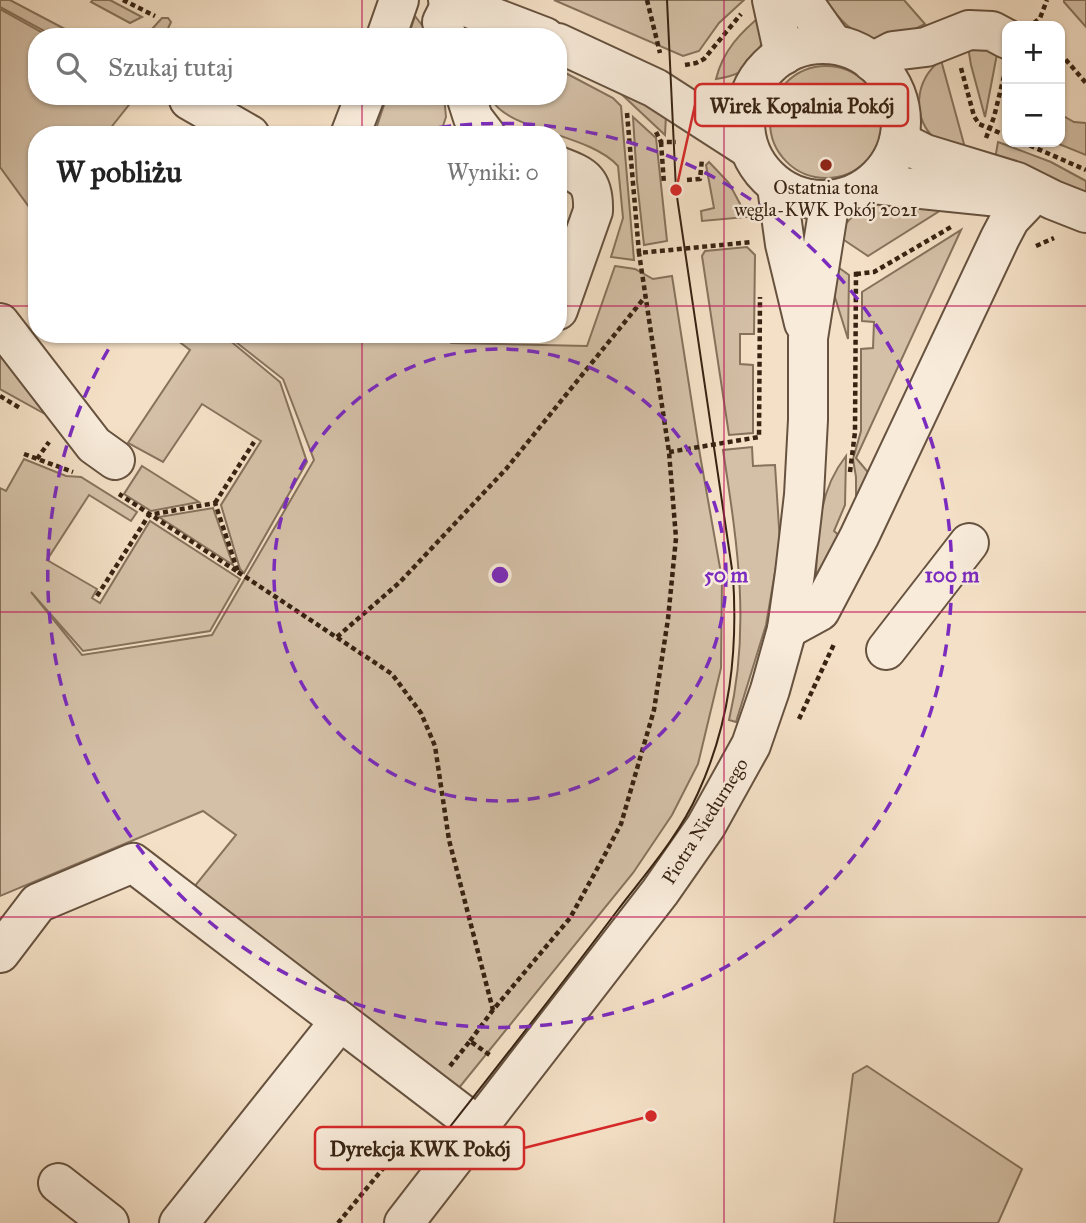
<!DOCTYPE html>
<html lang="pl">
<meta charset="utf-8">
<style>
:root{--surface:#fff;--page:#f6f6f6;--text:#222;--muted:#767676;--line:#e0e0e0}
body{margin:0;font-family:"IM FELL Great Primer",serif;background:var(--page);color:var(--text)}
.controls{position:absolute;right:21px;top:21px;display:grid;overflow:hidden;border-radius:14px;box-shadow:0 2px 5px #0004}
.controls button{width:63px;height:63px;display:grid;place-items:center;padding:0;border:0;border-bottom:2px solid var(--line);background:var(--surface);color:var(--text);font:35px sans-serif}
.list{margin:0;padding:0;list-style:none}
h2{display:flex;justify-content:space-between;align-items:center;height:91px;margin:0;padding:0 28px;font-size:30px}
h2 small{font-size:23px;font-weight:400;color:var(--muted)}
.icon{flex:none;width:38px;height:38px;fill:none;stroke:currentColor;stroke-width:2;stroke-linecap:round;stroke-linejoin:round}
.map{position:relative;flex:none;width:1086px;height:1223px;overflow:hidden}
.search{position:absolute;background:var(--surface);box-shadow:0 2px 5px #0004;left:28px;top:28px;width:539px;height:77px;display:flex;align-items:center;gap:18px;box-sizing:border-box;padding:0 24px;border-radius:28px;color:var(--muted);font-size:26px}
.panel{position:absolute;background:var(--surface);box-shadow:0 2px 5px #0004;left:28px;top:126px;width:539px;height:217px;border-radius:28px}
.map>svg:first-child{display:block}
.green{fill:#d4c0a7;stroke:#86725c;stroke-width:2}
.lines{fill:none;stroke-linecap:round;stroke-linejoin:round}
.minor-casing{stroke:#66523f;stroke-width:42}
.path{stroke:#372312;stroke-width:4.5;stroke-dasharray:5 3.5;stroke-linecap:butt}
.minor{stroke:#f8ebda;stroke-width:38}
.tram{stroke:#372312;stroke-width:2}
.grid{fill:none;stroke:#c2185b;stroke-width:2;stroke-opacity:0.55}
.ring{fill:none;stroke:#7b2cbf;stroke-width:3.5;stroke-dasharray:12 9}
.poi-dot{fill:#8f2418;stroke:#f8ebda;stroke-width:2.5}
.labels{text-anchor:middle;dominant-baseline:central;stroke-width:5;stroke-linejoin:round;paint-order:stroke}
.poi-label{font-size:19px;fill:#372312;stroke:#f8ebda}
.street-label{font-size:19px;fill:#372312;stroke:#f8ebda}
.centre{fill:#7b2cbf;stroke:#f8ebda;stroke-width:3.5}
.ring-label{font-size:21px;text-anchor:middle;font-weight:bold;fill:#7b2cbf;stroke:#f8ebda;stroke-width:5;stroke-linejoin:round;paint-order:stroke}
.leader{fill:none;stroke:#d62828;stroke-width:2.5}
.callout-dot{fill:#d62828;stroke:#f8ebda;stroke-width:2.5}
.callout{fill:#f8ebda;stroke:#d62828;stroke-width:2.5}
.callout-label{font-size:21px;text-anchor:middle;font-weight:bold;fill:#372312}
</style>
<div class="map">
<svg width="1086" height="1223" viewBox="0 0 1086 1223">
<rect width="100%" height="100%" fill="#f4e0c6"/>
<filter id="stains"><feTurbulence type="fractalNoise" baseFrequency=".00286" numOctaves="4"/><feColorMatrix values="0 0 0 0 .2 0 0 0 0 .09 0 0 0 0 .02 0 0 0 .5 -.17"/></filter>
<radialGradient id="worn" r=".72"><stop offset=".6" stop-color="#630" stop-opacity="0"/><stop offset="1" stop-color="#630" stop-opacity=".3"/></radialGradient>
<g class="green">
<polygon points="0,0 10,0 80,37 55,37 0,7"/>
<polygon points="93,0 110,0 142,17 130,23 91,2"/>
<polygon points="554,0 744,0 719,23 699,51 683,56"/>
<path d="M825 0H904L925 24C876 50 857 43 825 0Z"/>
<polygon points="1064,0 1086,0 1086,27 1064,2"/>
<polygon points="0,9 50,37 37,37 37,96 136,96 105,135 37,135 37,218 0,167"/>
<path d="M764 13C763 51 759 73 716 79 723 50 741 32 764 13Z"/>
<polygon points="415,16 431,37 408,37"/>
<polygon points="162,18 168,18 171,22 164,37 139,37 152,29"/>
<polygon points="968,47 993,49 997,54 985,117 971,65"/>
<path d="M941 60 967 155C957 151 944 148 937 141 911 118 914 81 941 60Z"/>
<circle cx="826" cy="122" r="56"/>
<path d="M558 69 613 98 621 106 634 260 611 257 623 218 618 166C590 134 509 131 492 100L491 96H558Z"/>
<polygon points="617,90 666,115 665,135"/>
<polygon points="387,96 444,96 446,117 440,135 374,135"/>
<polygon points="1060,114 1074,122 1086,123 1086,155 1054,142 1060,142"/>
<polygon points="633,117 656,138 667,241 644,245 637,181"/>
<polygon points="998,142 1051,162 1086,181 1086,195 994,165"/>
<polygon points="709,162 729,183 747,217 702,221 701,211 714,208 706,165"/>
<path d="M882 201 949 205 868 256 838 236C847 218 863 206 882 201Z"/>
<polygon points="961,230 856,458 872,477 856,511 856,477 853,459 861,431 861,349 873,348 874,322 862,321 862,292"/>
<polygon points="747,247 755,255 754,334 740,334 740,364 753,365 753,433 729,435 702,256 705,251"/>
<polygon points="828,260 849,275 848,339 829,278"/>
<polygon points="615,266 635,269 653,279 672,276 700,455 722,579 721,668 698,764 672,815 633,873 454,1094 194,887 236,835 203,811 0,896 0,488 6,491 24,459 66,476 81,477 137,512 131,521 89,495 47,560 97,589 92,598 100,603 150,521 240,579 210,631 83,651 31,592 82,655 212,635 314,460 283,379 232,339 228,339 280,382 307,462 244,573 240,569 221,505 261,441 202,404 163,462 128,443 190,350 169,334 446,334 451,343 587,346"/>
<polygon points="0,342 54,419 0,389"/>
<path d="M752 447 753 466 775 465 780 543 766 625 736 722 729 720C751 627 737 542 723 450Z"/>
<path d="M846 456 845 505 834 531 843 539 820 578 816 573C818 530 819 490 846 456Z"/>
<polygon points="142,466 199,502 151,511 124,494"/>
<polygon points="213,508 233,565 159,517"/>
<polygon points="867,1066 1022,1169 998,1223 834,1223 853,1074"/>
</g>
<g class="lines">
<defs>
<g id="minor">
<polyline points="448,0 545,37"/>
<polyline points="772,0 784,55"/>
<polyline points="802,0 833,44"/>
<polyline points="386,37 399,0"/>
<polyline points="447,37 442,22 452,2"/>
<polyline points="558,43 655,88 748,148"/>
<circle cx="823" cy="122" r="78"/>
<polyline points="872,62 893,51 926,47 969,30 992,31 1007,39"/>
<polyline points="466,96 473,118 486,135"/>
<polyline points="189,100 250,135"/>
<polyline points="350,135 365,96"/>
<polyline points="899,141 925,154 1017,182 1053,200 1086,213"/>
<path d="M558 166C585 176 594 181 593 211L558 310"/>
<polyline points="873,184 1009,198"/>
<polyline points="777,187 785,244 804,323"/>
<polyline points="0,323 94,445 115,460"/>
<polyline points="787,629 820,611 859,537 1000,238 1010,219 1028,200"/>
<polyline points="886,650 969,543"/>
<polyline points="0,953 38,903 133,863 479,1127"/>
<polyline points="58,1183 109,1223"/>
<polyline points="179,1223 340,1021"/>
<polyline points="404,1223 660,892 706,826 751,745 770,690 787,629 795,573 804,495 808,420 808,338 830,200"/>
</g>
</defs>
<use href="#minor" class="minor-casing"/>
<g class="path">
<polyline points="123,0 155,16"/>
<polyline points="647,0 660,53"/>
<polyline points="1034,23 1040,18 1047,0"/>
<polyline points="1060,53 1086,83"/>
<polyline points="685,65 696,63 704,59 741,14"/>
<polyline points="961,68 974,116 979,124 1007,136"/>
<polyline points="627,113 639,253 752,242"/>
<polyline points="656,132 661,142 676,142"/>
<polyline points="986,138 994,117 1005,72"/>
<polyline points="661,142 664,184"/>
<polyline points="1022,142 1086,170"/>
<polyline points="687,180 700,179 702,159"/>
<polyline points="1036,246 1054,238"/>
<polyline points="856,274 874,272 951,227"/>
<polyline points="0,396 20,408"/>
<polyline points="669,452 759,437 760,297"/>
<polyline points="24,454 73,472"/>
<polyline points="37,459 49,442"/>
<polyline points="850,472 855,432 856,271"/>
<polyline points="215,503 254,442"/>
<polyline points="238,572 392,674 421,713 435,746 449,840 493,1010"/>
<polyline points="97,596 149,515 215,503 238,572 119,494"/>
<polyline points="337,637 400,582 506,469 645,297"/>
<polyline points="799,719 835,642"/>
<polyline points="470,1041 493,1010 570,918 602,860 621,824 654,710 668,619 676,538 669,452 639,253"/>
<polyline points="450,1066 470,1041 491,1056"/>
<polyline points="338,1223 419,1125"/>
</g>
<use href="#minor" class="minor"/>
<path class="tram" d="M442 1137C501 1062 560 987 617 911 645 874 679 836 698 793 730 723 738 652 733 576L676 190 667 0"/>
</g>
<path class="grid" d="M362 0V37M724 0V1223M362 96V135M0 306H37M558 306H1086M362 334V1223M0 612H1086M0 917H1086"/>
<g class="ring">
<circle cx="500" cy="575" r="226"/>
<path d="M398 135A452 452 0 1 1 117 335"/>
</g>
<circle class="poi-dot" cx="826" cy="165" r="7"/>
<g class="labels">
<g class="poi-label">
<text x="826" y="187">Ostatnia tona<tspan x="826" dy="22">węgla-KWK Pokój 2021</tspan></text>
</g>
<g class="street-label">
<text transform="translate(705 821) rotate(-58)">Piotra Niedurnego</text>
</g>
</g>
<circle cx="500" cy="575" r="10" class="centre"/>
<g class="ring-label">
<text x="726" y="582">50 m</text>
<text x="952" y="582">100 m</text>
</g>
<path class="leader" d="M676 190L695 105M651 1116L524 1148"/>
<g class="callout-dot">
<circle cx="676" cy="190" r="7"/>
<circle cx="651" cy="1116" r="7"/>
</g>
<g class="callout">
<rect x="695" y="84" width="213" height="42" rx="7"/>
<rect x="315" y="1127" width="209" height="42" rx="7"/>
</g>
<g class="callout-label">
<text x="802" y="113">Wirek Kopalnia Pokój</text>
<text x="420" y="1156">Dyrekcja KWK Pokój</text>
</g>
<rect width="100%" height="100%" filter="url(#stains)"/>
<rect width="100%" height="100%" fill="url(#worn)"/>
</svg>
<div class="controls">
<button>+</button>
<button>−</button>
</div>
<div class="search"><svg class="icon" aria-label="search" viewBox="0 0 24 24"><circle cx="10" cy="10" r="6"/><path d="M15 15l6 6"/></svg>Szukaj tutaj</div>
<section class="panel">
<h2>W pobliżu<small>Wyniki: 0</small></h2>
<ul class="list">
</ul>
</section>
</div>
